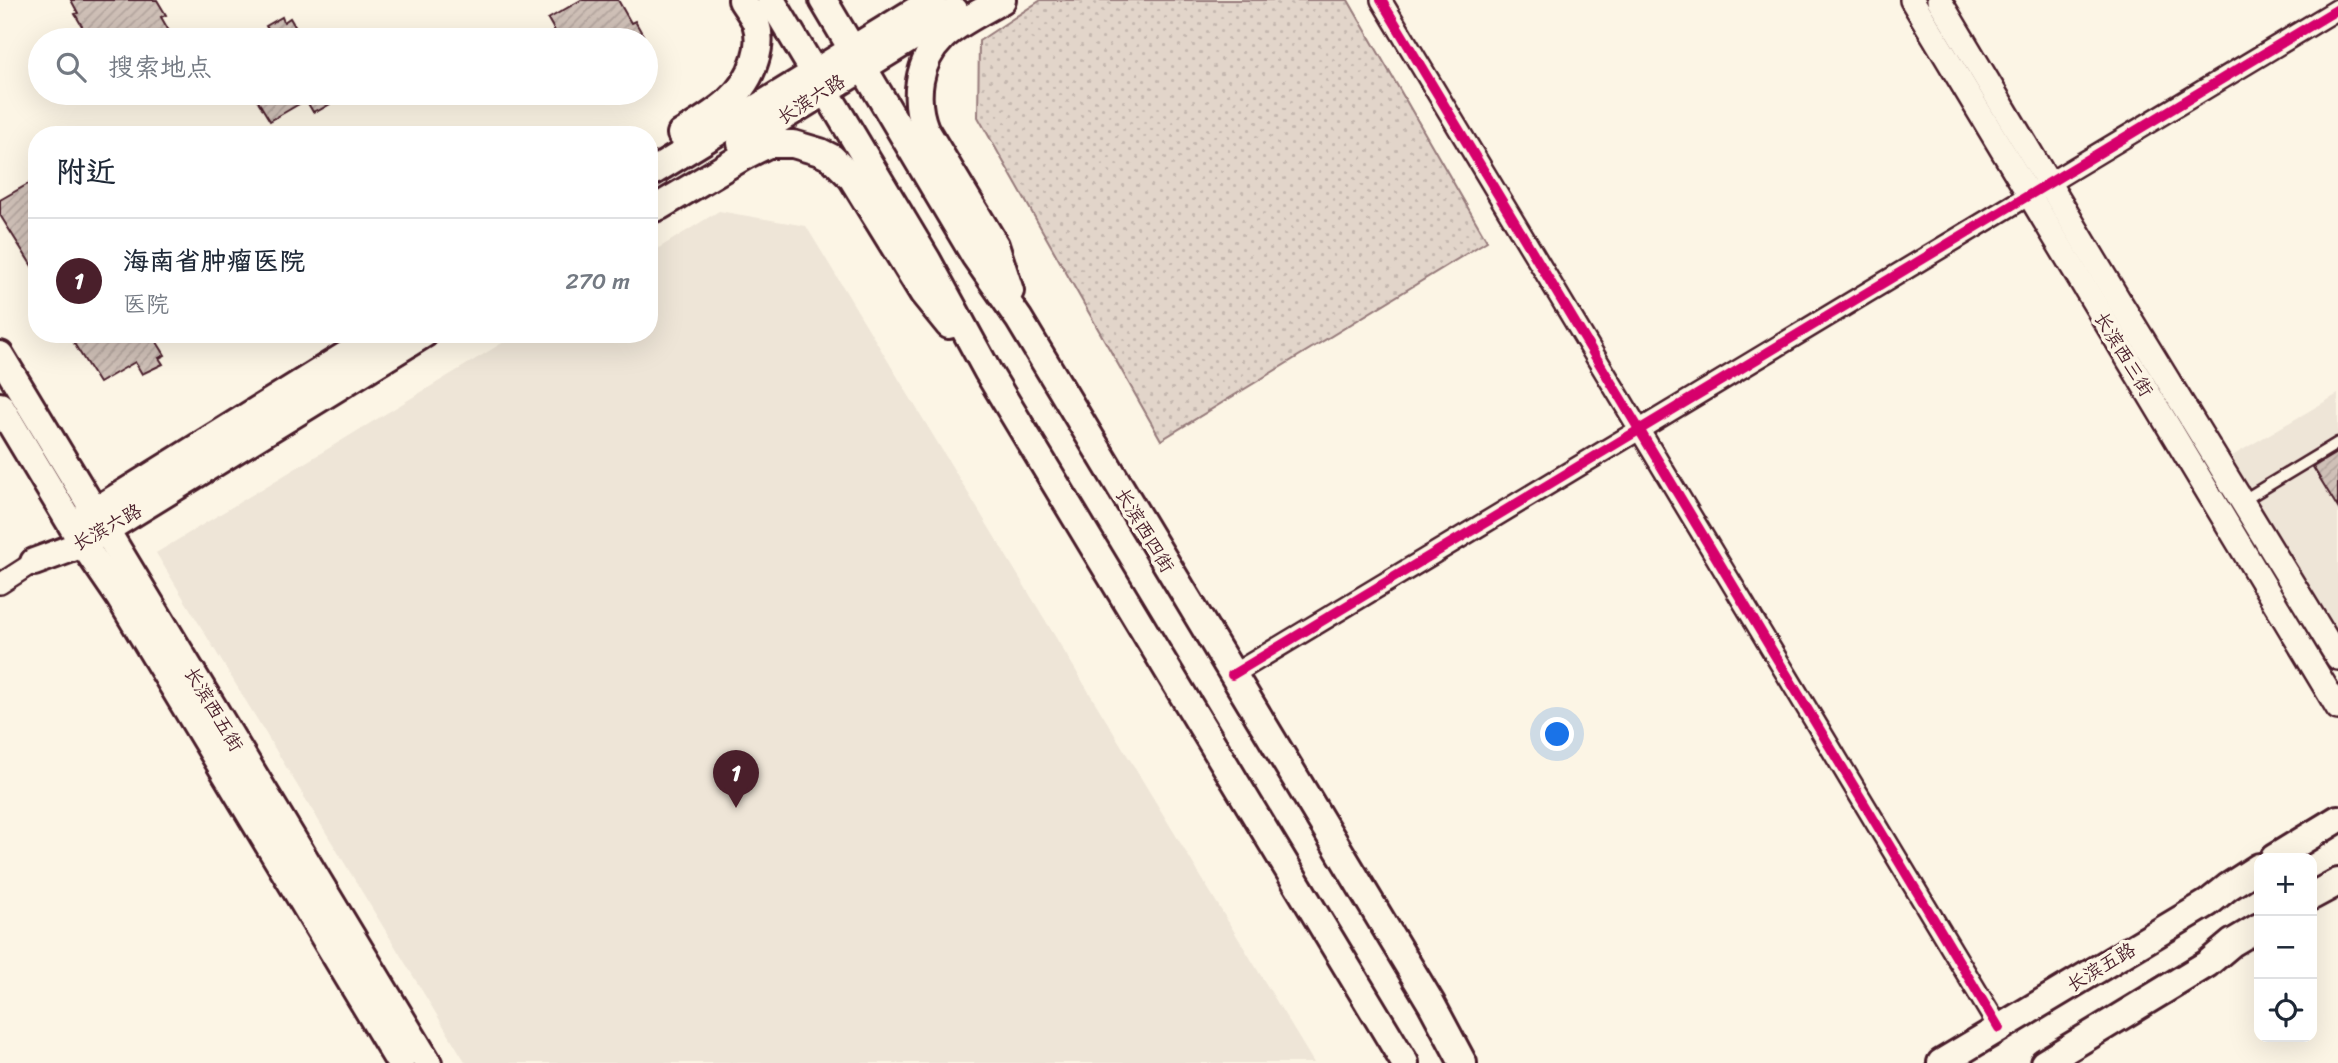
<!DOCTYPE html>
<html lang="zh">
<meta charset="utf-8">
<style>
:root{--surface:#fff;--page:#f2f2f3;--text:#1f2937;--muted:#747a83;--line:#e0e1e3;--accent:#4a1f2b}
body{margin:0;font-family:Sriracha,"LXGW WenKai TC",sans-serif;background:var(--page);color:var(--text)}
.controls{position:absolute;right:21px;bottom:21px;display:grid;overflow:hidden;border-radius:14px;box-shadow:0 7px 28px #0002}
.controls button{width:63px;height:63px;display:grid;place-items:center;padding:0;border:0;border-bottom:2px solid var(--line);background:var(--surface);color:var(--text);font:35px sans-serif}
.you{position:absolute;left:1558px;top:735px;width:24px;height:24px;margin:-18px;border:5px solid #fff;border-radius:50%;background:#1a73e8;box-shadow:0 0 0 10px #1a73e833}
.badge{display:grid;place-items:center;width:46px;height:46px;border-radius:50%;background:var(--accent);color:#fff;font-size:23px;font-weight:700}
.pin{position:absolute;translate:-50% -58px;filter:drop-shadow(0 2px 4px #0008)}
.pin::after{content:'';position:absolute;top:37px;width:24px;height:21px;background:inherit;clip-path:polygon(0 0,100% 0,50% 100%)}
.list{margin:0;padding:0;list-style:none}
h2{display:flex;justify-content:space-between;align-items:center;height:91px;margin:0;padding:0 28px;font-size:30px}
h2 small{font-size:23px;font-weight:400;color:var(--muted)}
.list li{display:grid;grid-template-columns:46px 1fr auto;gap:21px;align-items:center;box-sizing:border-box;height:126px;padding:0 28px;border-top:2px solid var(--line)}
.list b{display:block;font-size:26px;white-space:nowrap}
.list p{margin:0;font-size:23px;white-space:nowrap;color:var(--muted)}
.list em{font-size:23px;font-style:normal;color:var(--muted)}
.icon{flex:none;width:38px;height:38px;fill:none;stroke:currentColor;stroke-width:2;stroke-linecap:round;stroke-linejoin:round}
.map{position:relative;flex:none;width:2338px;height:1063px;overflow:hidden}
.search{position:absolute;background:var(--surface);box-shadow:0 7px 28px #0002;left:28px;top:28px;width:630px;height:77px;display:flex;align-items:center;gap:18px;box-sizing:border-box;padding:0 24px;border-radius:38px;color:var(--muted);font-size:26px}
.panel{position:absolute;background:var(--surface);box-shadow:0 7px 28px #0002;left:28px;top:126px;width:630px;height:217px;border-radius:28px}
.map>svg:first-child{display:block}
.built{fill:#eee5d7}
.green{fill:url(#green-dots);stroke:#967a7a;stroke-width:2}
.building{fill:url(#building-hatch);stroke:#4a1f2b;stroke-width:2}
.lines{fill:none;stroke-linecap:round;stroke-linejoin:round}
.service-casing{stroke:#4a1f2b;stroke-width:15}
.minor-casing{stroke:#4a1f2b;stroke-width:24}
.tertiary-casing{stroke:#4a1f2b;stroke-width:28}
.secondary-casing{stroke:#4a1f2b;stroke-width:32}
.service{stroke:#fcf5e5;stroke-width:10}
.minor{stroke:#fcf5e5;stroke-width:19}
.tertiary{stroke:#fcf5e5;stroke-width:23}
.secondary{stroke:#fcf5e5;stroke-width:26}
.cycleway-casing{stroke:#fcf5e5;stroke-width:15}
.cycleway{stroke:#d6006c;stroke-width:10}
.labels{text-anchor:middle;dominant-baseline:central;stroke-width:7;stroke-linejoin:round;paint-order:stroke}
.street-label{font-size:19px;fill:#4a1f2b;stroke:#fcf5e5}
</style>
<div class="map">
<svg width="2338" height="1063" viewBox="0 0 2338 1063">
<defs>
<pattern id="green-dots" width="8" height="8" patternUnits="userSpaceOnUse" patternTransform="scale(1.75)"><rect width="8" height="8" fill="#e2d5ca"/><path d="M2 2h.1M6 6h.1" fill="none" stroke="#c3b6ae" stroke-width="1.8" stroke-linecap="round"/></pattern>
<pattern id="building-hatch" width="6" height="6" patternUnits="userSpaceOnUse" patternTransform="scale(1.75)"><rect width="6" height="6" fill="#cfc0b7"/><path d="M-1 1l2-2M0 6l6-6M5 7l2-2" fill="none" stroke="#b3a59e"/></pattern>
</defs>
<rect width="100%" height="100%" fill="#fcf5e5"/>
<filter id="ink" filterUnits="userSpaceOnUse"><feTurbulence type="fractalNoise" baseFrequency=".0143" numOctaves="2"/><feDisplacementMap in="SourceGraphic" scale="14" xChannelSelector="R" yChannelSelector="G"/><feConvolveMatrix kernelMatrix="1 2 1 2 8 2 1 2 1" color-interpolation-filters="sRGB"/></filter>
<g filter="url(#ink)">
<g class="built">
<polygon points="719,211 806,226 1314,1063 466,1063 156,553 517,334 649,334 649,254"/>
<polygon points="2338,394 2338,638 2222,462"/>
</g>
<polygon class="green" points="1041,0 1348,0 1487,241 1161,440 978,117 979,41"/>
<g class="building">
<polygon points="71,0 157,0 166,15 161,17 169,31 164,33 168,40 90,40 75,14 78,13"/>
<polygon points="581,0 618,0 631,23 635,21 643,35 639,37 641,40 560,40 548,19"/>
<polygon points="282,17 284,22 290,18 303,40 275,40 266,26"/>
<polygon points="253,93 349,93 318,111 317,110 313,112 306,100 270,121"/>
<polygon points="37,179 37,274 0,215 0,200"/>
<polygon points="68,334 152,334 165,355 159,358 163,364 142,374 135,362 99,383"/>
<polygon points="2338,452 2338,508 2313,467"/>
</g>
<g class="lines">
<defs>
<polyline id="service" points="2242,501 2338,443"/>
<g id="minor">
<polyline points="1381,0 1999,1028"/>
<polyline points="0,584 34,562"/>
<polyline points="1232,675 2338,9"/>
</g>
<g id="tertiary">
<polyline points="1912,0 2338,708"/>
<polyline points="1939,0 2118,299 2338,658"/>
</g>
<g id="secondary">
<polyline points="771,0 927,260 988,372 1405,1063"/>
<polyline points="823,0 975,256 1019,319 1431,1003 1463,1063"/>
<path d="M1002 0C985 10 954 25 942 38 918 61 913 99 925 129L995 245 1010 291"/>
<path d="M681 134C712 115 744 98 755 60 759 48 760 35 756 23 753 15 746 7 742 0"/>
<polyline points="741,143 955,11"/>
<polyline points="649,174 933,0"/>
<polyline points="649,210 660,206 744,156 768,144 793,144 820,152 832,158 852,178 923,293 949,325"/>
<polyline points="0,355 428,1063"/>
<polyline points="0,406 83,544 120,598 400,1063"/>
<polyline points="79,521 380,334"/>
<polyline points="34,562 83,544 424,334"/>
<polyline points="2274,858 2338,819"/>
<polyline points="2312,896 2338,882"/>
<polyline points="1941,1063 2208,903 2228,887 2259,867"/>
<polyline points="2044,1063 2207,964 2232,943 2259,927"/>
</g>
</defs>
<use href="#service" class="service-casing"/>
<use href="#minor" class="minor-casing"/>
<use href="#tertiary" class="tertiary-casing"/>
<use href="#secondary" class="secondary-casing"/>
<use href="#service" class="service"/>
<use href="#minor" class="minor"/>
<use href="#tertiary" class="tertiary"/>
<use href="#secondary" class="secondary"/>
<defs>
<g id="cycleway">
<polyline points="1381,0 1999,1028"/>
<polyline points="1232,675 2338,9"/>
</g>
</defs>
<use href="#cycleway" class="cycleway-casing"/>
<use href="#cycleway" class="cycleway"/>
</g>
</g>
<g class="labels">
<g class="street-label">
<text transform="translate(811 99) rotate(-32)">长滨六路</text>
<text transform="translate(2124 354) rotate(59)">长滨西三街</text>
<text transform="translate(107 527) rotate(-29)">长滨六路</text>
<text transform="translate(1145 530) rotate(59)">长滨西四街</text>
<text transform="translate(214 709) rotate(59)">长滨西五街</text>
<text transform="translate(2101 967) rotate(-31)">长滨五路</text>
</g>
</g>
</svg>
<div class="controls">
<button>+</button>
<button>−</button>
<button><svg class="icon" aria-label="locate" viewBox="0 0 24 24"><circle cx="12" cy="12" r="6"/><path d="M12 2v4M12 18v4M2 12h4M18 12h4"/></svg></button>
</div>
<div class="you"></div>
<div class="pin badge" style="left:736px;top:808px">1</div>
<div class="search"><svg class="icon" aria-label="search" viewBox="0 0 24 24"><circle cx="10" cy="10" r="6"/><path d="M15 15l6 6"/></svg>搜索地点</div>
<section class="panel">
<h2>附近<small></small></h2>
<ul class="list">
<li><span class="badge">1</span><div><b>海南省肿瘤医院</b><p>医院</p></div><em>270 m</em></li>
</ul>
</section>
</div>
